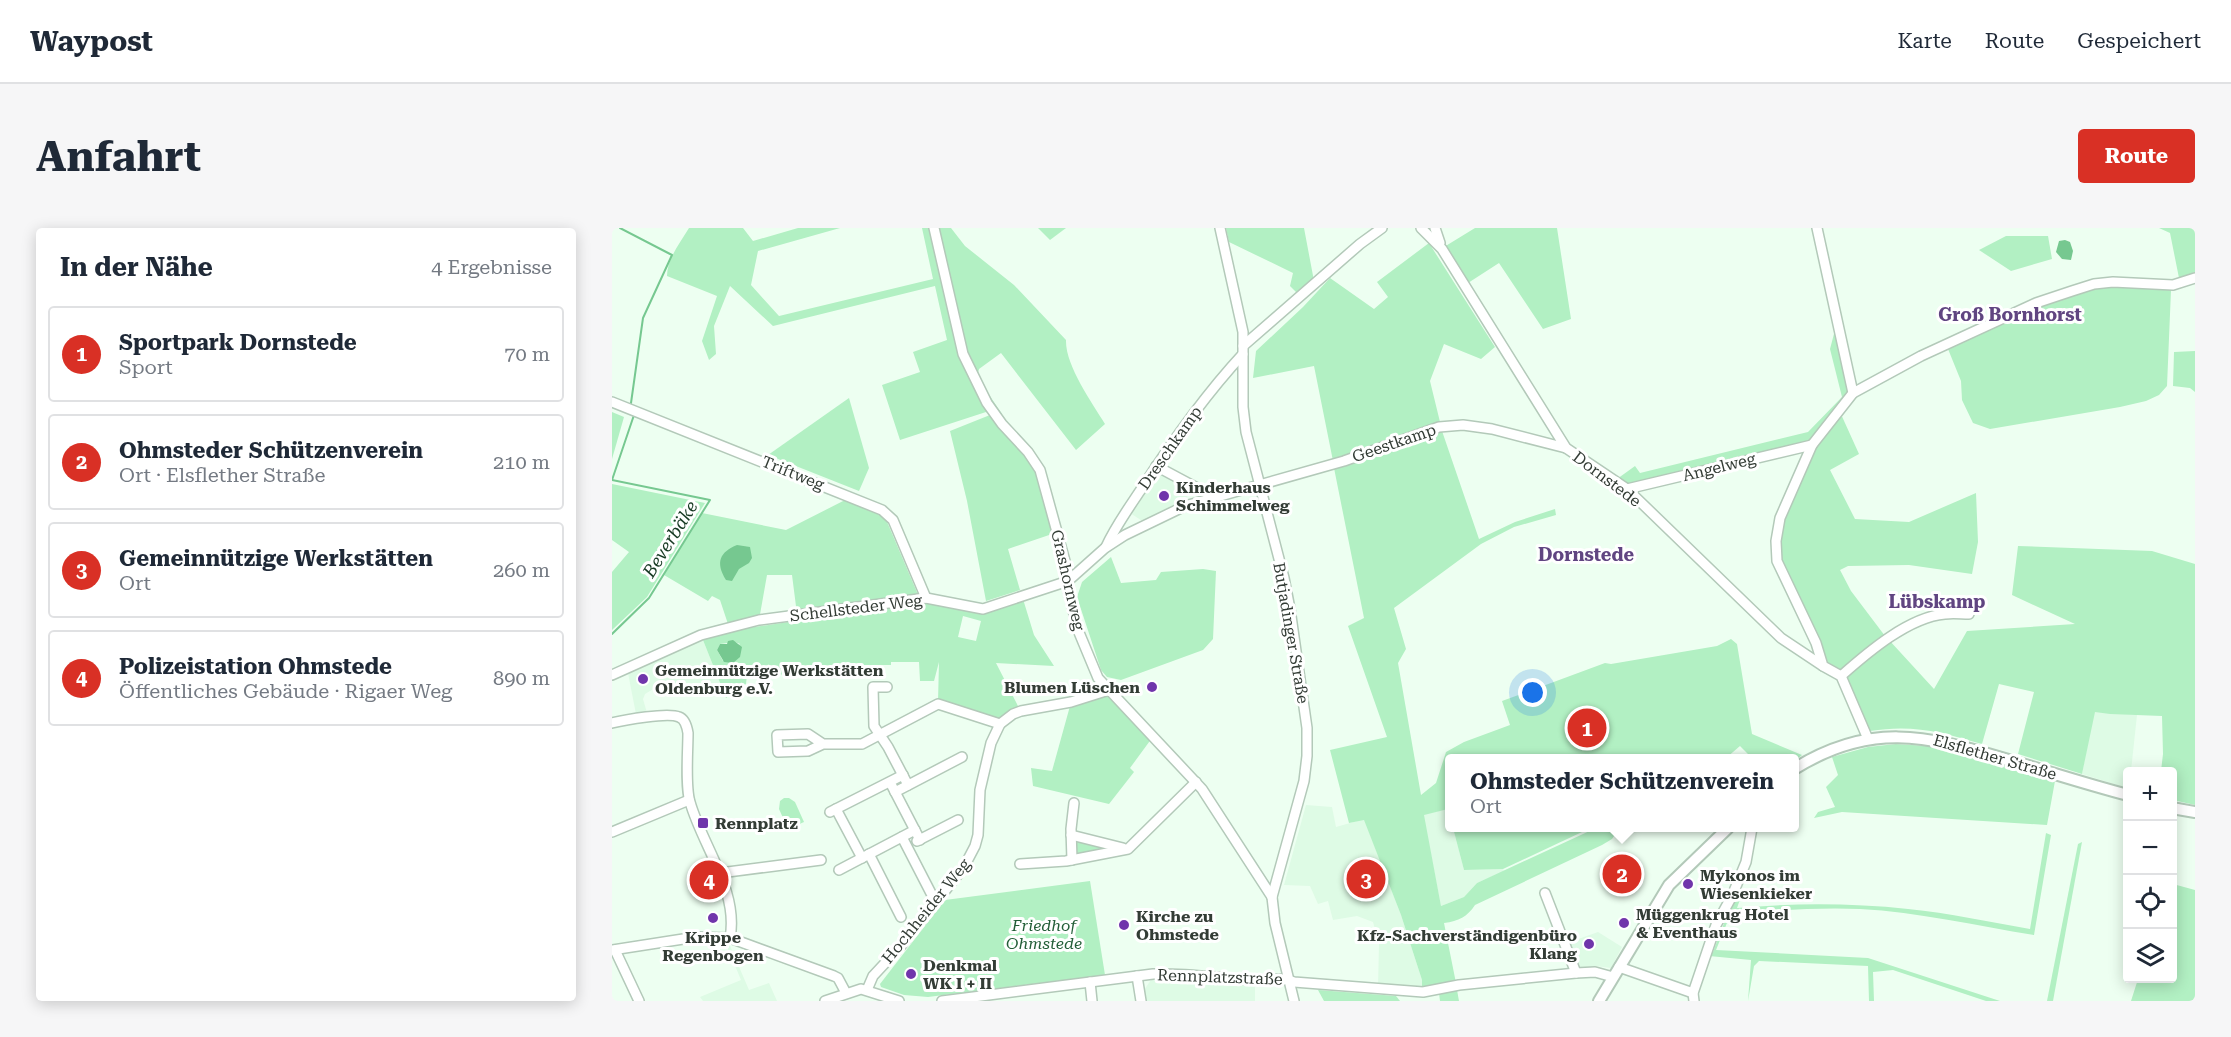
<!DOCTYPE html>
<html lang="de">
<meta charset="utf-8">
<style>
:root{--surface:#fff;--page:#f6f6f7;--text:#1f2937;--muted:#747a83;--line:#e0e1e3;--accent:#d93025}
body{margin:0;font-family:"Roboto Serif",serif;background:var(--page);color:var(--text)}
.controls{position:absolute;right:18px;bottom:18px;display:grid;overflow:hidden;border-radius:6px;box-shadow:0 3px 15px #0003}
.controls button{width:54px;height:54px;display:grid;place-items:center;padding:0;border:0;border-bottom:2px solid var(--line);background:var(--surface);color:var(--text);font:30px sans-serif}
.you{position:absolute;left:921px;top:465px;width:21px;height:21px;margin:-15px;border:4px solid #fff;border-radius:50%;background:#1a73e8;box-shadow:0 0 0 9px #1a73e833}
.badge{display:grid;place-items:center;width:39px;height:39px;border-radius:50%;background:var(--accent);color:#fff;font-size:20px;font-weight:700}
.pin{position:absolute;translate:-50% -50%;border:3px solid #fff;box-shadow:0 2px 6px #0006}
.popup{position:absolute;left:833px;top:526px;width:354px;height:78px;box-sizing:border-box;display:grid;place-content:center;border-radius:6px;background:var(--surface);filter:drop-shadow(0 2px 4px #0005);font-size:20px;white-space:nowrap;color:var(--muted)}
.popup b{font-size:22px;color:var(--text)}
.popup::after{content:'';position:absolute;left:50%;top:100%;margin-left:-12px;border:12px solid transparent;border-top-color:var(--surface)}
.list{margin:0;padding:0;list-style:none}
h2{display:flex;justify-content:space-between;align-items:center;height:78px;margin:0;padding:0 24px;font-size:26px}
h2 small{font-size:20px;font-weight:400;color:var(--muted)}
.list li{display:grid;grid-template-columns:39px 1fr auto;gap:18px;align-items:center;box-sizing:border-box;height:96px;margin:0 12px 12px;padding:0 12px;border:2px solid var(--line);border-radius:6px}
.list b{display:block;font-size:22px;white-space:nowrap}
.list p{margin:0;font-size:20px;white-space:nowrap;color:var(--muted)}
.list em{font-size:20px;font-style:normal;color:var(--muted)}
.icon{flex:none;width:33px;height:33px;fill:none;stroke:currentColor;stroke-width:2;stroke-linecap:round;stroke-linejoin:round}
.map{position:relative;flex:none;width:1583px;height:773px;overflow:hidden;border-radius:6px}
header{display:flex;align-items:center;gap:36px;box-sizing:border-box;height:84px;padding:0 30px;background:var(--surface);border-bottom:2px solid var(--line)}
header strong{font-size:28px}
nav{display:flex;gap:33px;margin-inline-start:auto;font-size:21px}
.intro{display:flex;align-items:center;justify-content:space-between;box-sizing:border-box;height:144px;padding:0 36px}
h1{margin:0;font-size:42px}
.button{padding:15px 27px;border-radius:6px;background:var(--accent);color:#fff;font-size:21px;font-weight:700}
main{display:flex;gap:36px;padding:0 36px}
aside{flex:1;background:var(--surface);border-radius:6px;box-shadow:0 3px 15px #0003}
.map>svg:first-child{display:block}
.built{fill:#defbe5}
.green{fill:#b2f0c3;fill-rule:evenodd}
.water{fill:#76c890}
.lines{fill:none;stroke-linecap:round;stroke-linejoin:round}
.stream{stroke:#76c890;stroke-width:2}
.minor-casing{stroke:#b3c9b9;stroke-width:12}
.major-casing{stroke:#b3c9b9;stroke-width:14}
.minor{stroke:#fff;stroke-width:9}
.major{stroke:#fff;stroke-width:10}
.poi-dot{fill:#7035ab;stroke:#fff;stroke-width:2}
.labels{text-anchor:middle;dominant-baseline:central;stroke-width:6;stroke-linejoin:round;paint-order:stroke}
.street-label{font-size:16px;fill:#333c35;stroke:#fff}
.poi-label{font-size:16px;font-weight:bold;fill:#333c35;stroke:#fff;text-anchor:start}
.park-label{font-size:16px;font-style:italic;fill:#235e38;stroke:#fff}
.neighbourhood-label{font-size:18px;font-weight:bold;fill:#604581;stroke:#fff}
.water-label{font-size:18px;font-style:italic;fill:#173a23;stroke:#fff}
</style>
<header>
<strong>Waypost</strong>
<nav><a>Karte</a><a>Route</a><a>Gespeichert</a></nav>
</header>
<div class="intro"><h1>Anfahrt</h1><a class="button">Route</a></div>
<main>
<aside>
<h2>In der Nähe<small>4 Ergebnisse</small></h2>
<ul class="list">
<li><span class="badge">1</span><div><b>Sportpark Dornstede</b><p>Sport</p></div><em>70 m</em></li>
<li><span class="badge">2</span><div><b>Ohmsteder Schützenverein</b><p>Ort · Elsflether Straße</p></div><em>210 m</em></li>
<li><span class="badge">3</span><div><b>Gemeinnützige Werkstätten</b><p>Ort</p></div><em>260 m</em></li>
<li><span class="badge">4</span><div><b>Polizeistation Ohmstede</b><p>Öffentliches Gebäude · Rigaer Weg</p></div><em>890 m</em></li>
</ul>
</aside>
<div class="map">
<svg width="1583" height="773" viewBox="0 0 1583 773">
<rect width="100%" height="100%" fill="#edfff1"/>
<g class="built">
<polygon points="545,242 580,260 571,276 532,294 518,285"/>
<polygon points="89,407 108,455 59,457 56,452 33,466 31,471 35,485 24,486 15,440"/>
<polygon points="1482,483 1525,487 1519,543 1516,544 1515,560 1470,546"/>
<polygon points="694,577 720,579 724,599 752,591 789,687 810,752 810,761 766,759 767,716 761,694 745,688 721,692 716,673 706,676 698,658 672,657"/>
<polygon points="836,581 838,600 841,600 852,642 891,641 892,643 865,655 852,669 829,678 811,586"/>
<polygon points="986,704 1010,719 999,740 984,738 965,740 955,715"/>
<polygon points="111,709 116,713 137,762 157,755 165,773 91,773 88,769 129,752"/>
<polygon points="570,751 643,758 643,773 533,773 532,762 539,752"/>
</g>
<g class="green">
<path d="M77 0H131L141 13 186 0H228L146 23 139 57 167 88 321 51 310 0H339L353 18 402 57 454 112C453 137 480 175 493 196L464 222 389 125 367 141 365 149 390 186 380 187 420 232 428 250 443 305 396 321 408 362 374 373 355 273 338 203 378 187 374 184 288 212 270 157 308 144 301 124 335 112 323 58 161 98 118 58 102 98 104 126 97 132 90 113 105 68 55 48C55 31 68 15 77 0Z"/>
<polygon points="426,0 454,0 438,12"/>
<polygon points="614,0 692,0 702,53 686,66 678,58 681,45 617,14"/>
<polygon points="863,0 945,0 959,91 931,101 887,35 856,55 832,19"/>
<polygon points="1547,0 1583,0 1583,44 1567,50 1558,5"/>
<polygon points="1394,8 1436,8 1440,31 1399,43 1367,22"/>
<polygon points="817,15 883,119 869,131 832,116 818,153 828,194 721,233 702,138 641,150 644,123 691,79 718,50 762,81 776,69 765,54"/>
<polygon points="1487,58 1559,62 1555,158 1547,167 1534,173 1508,179 1378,201 1361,195 1350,172 1349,153 1336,121 1430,77"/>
<polygon points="1223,102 1239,164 1199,214 1016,259 1005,251 1023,238 1028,245 1196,204 1230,169 1218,121"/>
<polygon points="1583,123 1583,164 1578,160 1561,158 1562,124"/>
<polygon points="237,170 257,240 247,263 156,227"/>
<polygon points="0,184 12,189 0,231"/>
<polygon points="1228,184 1247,226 1218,242 1243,291 1297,294 1364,265 1366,314 1360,346 1297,337 1236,338 1228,342 1239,363 1273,408 1230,445 1213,437 1168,332 1167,312 1172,289 1202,217"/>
<path d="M830 203 867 311 903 294 943 281 944 287 902 299 869 316 782 380 794 421 786 435 809 567 824 555 834 524 852 514 898 497 890 473 993 435 999 436 1105 418 1119 411 1125 416 1140 506 1190 527 1183 533 1182 530H1140L1128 518 1114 530H838L837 586 836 581 812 587 829 678 852 669 865 655 984 600H1004L1006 602 1000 611 990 617 863 677C855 689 847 693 832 695L844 755 810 761V752L789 687 752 592 737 595 718 522 775 509 736 398 752 390 722 240Z"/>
<polygon points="0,256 93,275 35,369 0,402 0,344 17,324 0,312"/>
<path d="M239 269 270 282 307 369 185 386 180 347H155L147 392 137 394 136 400 314 373 371 385 411 371 422 407 442 438 384 435 407 480 387 493 326 474 327 434 322 453H308L307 434H279V437H219L198 446 135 447 134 456 114 470 89 407 117 399 108 372 100 368 96 373 52 347 90 285 174 302ZM351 388 369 393 364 413 346 409ZM123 414 128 416 111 433 105 422 108 416Z"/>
<path d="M1406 318 1540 323 1583 336V577L1561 572 1560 544 1549 543 1551 526 1550 488 1498 486 1483 484 1470 546 1406 526 1422 464 1387 456 1370 516C1330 504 1300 496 1258 503L1233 448 1277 412 1322 461 1355 403 1463 396 1400 367Z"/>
<polygon points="499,329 509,355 544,352 549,344 591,341 604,343 601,411 591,422 509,452 495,449 489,442 465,369 470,354"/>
<polygon points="496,468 540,510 518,540 522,544 497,576 421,558 419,540 440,543 458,478"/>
<polygon points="1284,516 1331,519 1443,553 1435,597 1230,584 1202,590 1206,584 1223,579 1214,559 1226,547 1220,529 1256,519"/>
<polygon points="172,570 177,570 183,574 192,594 176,601 167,581 168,573"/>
<polygon points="841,600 971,600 970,604 891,641 852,642"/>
<path d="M1434 605 1439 607 1422 707C1365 698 1306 684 1248 681 1205 679 1162 683 1119 685L1104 722 1256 730 1388 773H1374L1281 742 1261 744 1262 773H1257L1256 738 1147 733 1142 738 1136 773 1139 732 1097 728 1101 724 1122 669 1132 660 1125 680C1182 675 1239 675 1296 681 1337 685 1378 694 1418 701Z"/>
<polygon points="462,610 505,621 463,629"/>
<polygon points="1470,614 1441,773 1435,773 1466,616"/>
<polygon points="478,653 493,747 316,769 292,767 269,759 268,756 333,672"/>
<polygon points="1561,656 1583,662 1583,773 1519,773 1526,751 1560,750"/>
<polygon points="706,762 784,768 788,773 712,773"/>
<polygon points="845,762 847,773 828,773 827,765"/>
</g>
<g class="water">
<polygon points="1453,12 1458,14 1461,23 1459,32 1450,31 1444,24 1447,13"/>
<path d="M125 317 138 319 140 330 137 335 127 341 120 353 114 352C103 334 108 324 125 317Z"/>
<polygon points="121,412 130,419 128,429 121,435 112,434 105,422 108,416 115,416 116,413"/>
</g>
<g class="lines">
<g class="stream">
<polyline points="8,0 60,27 31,90 19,175"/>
<polyline points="0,406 37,370 98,272 0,252 22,187"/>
</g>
<defs>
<g id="minor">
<polyline points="322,0 351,126 375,175 390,196 416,224 428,242 456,344 456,362 466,402 486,450 590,561 660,669"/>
<polyline points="608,0 631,104 631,179 634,204 672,350 678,381 695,500 695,528 692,553 660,669 663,695 682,773"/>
<polyline points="809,0 830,21 954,220 1015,261 1169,410 1211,438"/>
<polyline points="823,0 828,15"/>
<polyline points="1205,0 1241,165"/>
<polyline points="631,118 748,16 770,0"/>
<polyline points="0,174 270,282 281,292 314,370"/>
<polyline points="544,238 602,269"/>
<polyline points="1015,261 1200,217"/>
<path d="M494 319C503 299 516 281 528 263 559 215 592 168 631 126"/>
<polyline points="0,447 89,407 147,392 314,370 371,381 456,353 493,320 513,307 573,278 732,233 827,199 851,197 880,201 954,220"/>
<path d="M1229 448C1256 424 1297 389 1333 386 1341 385 1349 386 1357 386"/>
<polyline points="275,459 261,459 262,498 276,519 296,557"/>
<path d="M0 495C12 492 56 484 67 489 73 491 75 499 76 505 76 523 73 558 78 574 90 617 127 663 118 710"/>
<polyline points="1256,511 1229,448 1211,438 1204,415 1165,333 1164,313 1168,290 1200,217 1241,165 1309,128 1424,75 1460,63 1482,56 1501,54 1561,57 1583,50"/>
<polyline points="211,516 196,523 166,524 165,507 196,506 211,516 250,516 326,476 388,496"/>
<polyline points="280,558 308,612"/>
<polyline points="283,564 350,529"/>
<polyline points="224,581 250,630"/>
<polyline points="218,584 291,547"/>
<polyline points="0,604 77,572"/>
<polyline points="459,607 511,620"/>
<polyline points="290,609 323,673"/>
<polyline points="305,613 346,592"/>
<polyline points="257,626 289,689"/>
<polyline points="460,632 459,601 462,575"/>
<polyline points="408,636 454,633 516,621 584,554"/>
<polyline points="227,642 303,602"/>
<polyline points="108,645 209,632"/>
<polyline points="933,665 964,745"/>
<polyline points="0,722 84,709 118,710 222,748 226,750 234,765"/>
<polyline points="3,722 27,773"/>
<polyline points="1007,739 1081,765"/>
<polyline points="525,748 529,773"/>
<polyline points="478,754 480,773"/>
<polyline points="255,762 261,748 288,719 352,639 363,618 366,607 368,562 379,515 388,496 401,486 409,483 459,474 497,462"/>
<polyline points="213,773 249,761 287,773"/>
<path d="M330 773 541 746C574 745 607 750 641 752 656 753 668 748 682 754L811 764 847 757 964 745 983 744 1001 749"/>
<polyline points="1082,773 1081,765 1104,697 1120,668 1134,634 1140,600"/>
</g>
<g id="major">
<path d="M1182 541C1258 494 1313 507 1393 531 1434 543 1474 556 1516 567"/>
<polyline points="1560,580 1583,584"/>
<polyline points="987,773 1057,657 1116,600"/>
</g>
</defs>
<use href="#minor" class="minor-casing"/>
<use href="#major" class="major-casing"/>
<use href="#minor" class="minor"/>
<use href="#major" class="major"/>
</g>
<g class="poi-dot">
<circle cx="552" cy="268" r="6"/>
<circle cx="31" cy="451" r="6"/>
<circle cx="540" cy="459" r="6"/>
<rect x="85" y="589" width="12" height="12" rx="3"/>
<circle cx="1076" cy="656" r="6"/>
<circle cx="101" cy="690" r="6"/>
<circle cx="1012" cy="695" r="6"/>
<circle cx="512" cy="697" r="6"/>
<circle cx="977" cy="716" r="6"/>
<circle cx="299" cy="746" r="6"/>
</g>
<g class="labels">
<g class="street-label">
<text transform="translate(782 215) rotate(-19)">Geestkamp</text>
<text transform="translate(558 220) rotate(-55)">Dreschkamp</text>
<text transform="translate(1107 239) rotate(-14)">Angelweg</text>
<text transform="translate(181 245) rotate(22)">Triftweg</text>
<text transform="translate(995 251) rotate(37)">Dornstede</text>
<text transform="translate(456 352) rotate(77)">Grashornweg</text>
<text transform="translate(244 380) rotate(-7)">Schellsteder Weg</text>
<text transform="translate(679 405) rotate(80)">Butjadinger Straße</text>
<text transform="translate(1383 529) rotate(16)">Elsflether Straße</text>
<text transform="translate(314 683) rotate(-51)">Hochheider Weg</text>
<text transform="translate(608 749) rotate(2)">Rennplatzstraße</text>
</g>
<g class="poi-label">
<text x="564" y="259">Kinderhaus<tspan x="564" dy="18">Schimmelweg</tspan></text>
<text x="43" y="442">Gemeinnützige Werkstätten<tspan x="43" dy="18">Oldenburg e.V.</tspan></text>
<text x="528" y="459" text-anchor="end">Blumen Lüschen</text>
<text x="103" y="595">Rennplatz</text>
<text x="1088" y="647">Mykonos im<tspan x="1088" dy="18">Wiesenkieker</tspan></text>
<text x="1024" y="686">Müggenkrug Hotel<tspan x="1024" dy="18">&amp; Eventhaus</tspan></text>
<text x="524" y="688">Kirche zu<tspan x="524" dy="18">Ohmstede</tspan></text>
<text x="965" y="707" text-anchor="end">Kfz-Sachverständigenbüro<tspan x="965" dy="18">Klang</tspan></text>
<text x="101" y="709" text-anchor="middle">Krippe<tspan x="101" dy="18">Regenbogen</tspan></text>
<text x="311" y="737">Denkmal<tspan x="311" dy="18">WK I + II</tspan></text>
</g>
<g class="park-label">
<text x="432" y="697">Friedhof<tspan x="432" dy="18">Ohmstede</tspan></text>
</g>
<g class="neighbourhood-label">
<text x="1398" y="86">Groß Bornhorst</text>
<text x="974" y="326">Dornstede</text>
<text x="1325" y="373">Lübskamp</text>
</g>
<g class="water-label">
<text transform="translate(58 311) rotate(-58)">Beverbäke</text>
</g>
</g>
</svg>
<div class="controls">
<button>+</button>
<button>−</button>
<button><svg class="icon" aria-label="locate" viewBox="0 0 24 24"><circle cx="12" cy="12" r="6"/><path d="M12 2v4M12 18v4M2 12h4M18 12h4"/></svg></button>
<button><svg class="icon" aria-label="layers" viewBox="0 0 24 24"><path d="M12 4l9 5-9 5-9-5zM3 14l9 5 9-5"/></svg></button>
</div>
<div class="you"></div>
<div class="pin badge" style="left:975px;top:500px">1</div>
<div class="pin badge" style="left:1010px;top:646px">2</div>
<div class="popup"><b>Ohmsteder Schützenverein</b>Ort</div>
<div class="pin badge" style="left:754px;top:651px">3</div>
<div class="pin badge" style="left:97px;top:652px">4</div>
</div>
</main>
